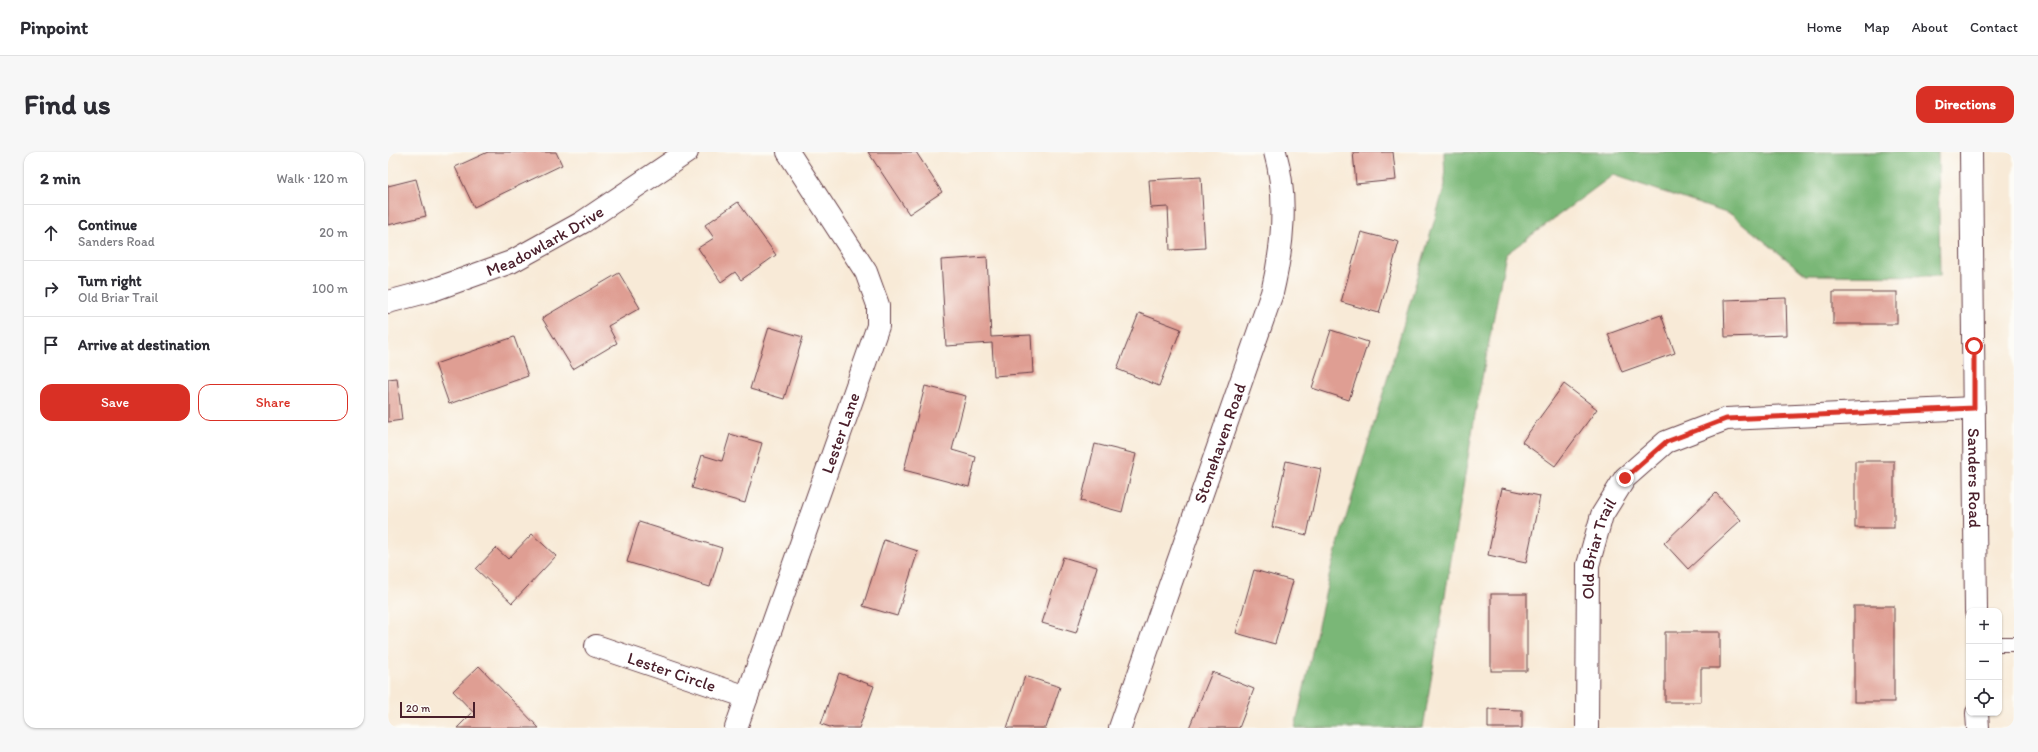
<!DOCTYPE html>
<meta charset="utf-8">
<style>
:root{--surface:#fff;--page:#f7f7f7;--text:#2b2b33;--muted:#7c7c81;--line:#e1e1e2;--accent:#d93025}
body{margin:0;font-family:Itim,sans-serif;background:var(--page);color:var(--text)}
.controls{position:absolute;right:12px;bottom:12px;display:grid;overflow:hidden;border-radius:8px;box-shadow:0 1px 3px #0004}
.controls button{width:36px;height:36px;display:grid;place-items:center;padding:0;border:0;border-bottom:1px solid var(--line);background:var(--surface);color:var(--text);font:20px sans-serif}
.scale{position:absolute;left:12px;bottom:10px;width:75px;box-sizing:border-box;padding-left:4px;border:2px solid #4a1f2b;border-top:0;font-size:11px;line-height:14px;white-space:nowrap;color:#4a1f2b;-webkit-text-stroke:3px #fdfcf7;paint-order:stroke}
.stop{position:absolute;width:12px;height:12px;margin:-9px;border:3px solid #d93025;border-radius:50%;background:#fff}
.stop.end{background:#d93025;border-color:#fff;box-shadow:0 1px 4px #0008}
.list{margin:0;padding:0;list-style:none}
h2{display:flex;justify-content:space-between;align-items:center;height:52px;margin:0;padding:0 16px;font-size:17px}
h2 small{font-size:13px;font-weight:400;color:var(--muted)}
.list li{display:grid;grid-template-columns:26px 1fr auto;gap:12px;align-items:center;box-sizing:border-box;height:56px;padding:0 16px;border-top:1px solid var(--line)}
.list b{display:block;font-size:15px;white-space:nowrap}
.list p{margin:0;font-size:13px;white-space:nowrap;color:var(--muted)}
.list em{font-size:13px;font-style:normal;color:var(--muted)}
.actions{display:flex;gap:8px;padding:12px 16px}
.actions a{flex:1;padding:9px 0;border:1px solid var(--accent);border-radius:12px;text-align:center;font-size:14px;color:var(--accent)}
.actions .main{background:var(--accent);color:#fff}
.icon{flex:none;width:22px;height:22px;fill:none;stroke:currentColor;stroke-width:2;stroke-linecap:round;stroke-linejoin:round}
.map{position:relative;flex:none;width:1626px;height:576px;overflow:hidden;border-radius:12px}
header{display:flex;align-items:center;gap:24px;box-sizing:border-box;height:56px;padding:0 20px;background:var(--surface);border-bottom:1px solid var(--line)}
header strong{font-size:19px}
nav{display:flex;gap:22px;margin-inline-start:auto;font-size:14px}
.intro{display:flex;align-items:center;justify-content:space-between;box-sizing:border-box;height:96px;padding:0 24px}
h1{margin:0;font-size:28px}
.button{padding:10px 18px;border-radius:12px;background:var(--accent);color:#fff;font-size:14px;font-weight:700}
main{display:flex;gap:24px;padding:0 24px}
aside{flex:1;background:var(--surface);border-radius:12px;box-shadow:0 1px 3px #0004}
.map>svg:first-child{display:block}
.forest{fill:#7ab777;stroke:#626b51}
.building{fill:#df9e93}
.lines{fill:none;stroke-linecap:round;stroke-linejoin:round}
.lane-casing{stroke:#643d45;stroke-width:16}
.street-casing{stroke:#643d45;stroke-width:24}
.lane{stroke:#fff;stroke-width:14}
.street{stroke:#fff;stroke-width:22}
.route{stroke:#d93025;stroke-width:5}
.labels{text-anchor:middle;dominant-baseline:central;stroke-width:4;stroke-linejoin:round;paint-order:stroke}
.street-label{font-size:17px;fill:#4a1f2b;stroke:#fdfcf7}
</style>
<header>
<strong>Pinpoint</strong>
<nav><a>Home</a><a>Map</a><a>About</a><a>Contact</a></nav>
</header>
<div class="intro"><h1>Find us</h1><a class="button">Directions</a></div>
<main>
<aside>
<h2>2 min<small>Walk · 120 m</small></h2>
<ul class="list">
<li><svg class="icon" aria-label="ahead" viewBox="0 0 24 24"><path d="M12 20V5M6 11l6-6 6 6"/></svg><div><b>Continue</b><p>Sanders Road</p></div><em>20 m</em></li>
<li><svg class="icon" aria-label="right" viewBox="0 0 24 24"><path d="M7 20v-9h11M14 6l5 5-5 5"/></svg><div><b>Turn right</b><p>Old Briar Trail</p></div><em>100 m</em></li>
<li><svg class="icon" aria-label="arrive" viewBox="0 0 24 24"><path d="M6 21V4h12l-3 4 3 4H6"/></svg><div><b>Arrive at destination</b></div></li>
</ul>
<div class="actions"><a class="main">Save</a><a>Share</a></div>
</aside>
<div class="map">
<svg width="1626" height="576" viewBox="0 0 1626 576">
<rect width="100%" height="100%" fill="#fdfcf7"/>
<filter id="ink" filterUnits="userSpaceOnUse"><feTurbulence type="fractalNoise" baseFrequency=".025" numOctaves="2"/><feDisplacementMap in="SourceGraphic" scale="8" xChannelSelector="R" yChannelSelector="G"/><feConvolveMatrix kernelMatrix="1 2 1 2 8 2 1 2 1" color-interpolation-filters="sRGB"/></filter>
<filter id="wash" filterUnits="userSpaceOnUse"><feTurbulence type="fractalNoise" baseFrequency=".012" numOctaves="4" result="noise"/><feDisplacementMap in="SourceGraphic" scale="16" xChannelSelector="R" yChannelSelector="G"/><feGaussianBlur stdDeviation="0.9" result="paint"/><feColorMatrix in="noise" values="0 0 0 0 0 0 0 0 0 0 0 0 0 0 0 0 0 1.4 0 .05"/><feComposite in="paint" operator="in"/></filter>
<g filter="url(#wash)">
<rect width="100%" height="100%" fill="#f8ead7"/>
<polygon class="forest" points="1056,0 1550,0 1552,124 1418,123 1344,63 1225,23 1118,102 1088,257 1035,576 907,576 943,416 1057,33"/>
<g id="blocks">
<g class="building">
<polygon points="100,0 168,0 174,13 86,55 67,15"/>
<polygon points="480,0 528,0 554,40 521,62"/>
<polygon points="965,0 1005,0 1008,28 968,32"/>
<polygon points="813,25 817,96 782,98 780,55 763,56 761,28"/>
<polygon points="28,27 38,64 0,73 0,34"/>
<polygon points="350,50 388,103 353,128 347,120 333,130 310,96 326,86 317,73"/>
<polygon points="973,80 1011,90 991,161 953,150"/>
<polygon points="599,105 603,185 643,183 645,221 606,224 604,191 558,194 553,108"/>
<polygon points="231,121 252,156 220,174 229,191 185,217 154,166"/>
<rect x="1445" y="140" width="64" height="32"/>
<polygon points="1398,146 1399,183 1337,185 1336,148"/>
<polygon points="751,161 793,177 771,234 729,217"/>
<polygon points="1273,163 1287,201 1234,220 1220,182"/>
<polygon points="381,175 415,185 396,247 362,237"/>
<polygon points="943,178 980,190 961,248 924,236"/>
<polygon points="126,185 140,224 61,252 47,212"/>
<polygon points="9,226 14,268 0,270 0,227"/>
<polygon points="1176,232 1209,257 1167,314 1134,290"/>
<polygon points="537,234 578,244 564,298 588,305 581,335 516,318"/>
<polygon points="342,282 374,291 357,351 304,336 314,303 334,309"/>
<polygon points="707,292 748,302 734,360 693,349"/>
<polygon points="898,309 933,317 919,383 884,375"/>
<rect x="1467" y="309" width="39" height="67"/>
<polygon points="1114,336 1152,344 1138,411 1100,403"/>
<polygon points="1328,341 1353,368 1300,417 1276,391"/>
<polygon points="251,370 334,396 322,435 239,410"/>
<polygon points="144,382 168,404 124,451 88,417 108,396 120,407"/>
<polygon points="496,388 530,399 509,464 475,454"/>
<polygon points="675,405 709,415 688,481 654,471"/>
<polygon points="866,418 905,429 887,492 848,481"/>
<rect x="1103" y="442" width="36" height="77"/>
<rect x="1466" y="454" width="40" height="96"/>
<polygon points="1277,480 1332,480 1332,516 1313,516 1313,550 1277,550"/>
<polygon points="91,514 151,576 69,576 85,560 65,539"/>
<polygon points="824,520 866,537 851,576 801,576"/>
<polygon points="451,521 486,534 471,576 445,576 433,572"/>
<polygon points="637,524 672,535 658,576 619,576"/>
<polygon points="1100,557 1134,558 1134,576 1100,576"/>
</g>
</g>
</g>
<g filter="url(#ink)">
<use href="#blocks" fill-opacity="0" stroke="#643d45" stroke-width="1"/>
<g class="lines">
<defs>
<polyline id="lane" points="1611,492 1626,492"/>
<g id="street">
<path id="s1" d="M1583 0 1588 459"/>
<path id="s2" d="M0 150 45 138 123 110 195 70 299 0"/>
<path id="s3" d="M208 494 359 545"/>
<polyline points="1589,561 1590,576"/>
<path id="s4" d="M348 576 490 174V153L478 120 400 0"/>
<path id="s5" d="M732 576 884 141C895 94 900 46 887 0"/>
<path id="s6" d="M1199 576 1200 413 1214 363 1237 326 1278 290 1338 267 1586 256"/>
</g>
</defs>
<use href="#lane" class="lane-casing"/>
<use href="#street" class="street-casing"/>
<use href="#lane" class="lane"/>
<use href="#street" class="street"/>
</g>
</g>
<g class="lines" filter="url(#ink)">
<polyline class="route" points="1237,326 1278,290 1338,267 1586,256 1586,194"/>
</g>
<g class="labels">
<g class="street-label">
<text stroke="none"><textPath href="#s2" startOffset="169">Meadowlark Drive</textPath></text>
<text stroke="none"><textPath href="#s4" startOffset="313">Lester Lane</textPath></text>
<text stroke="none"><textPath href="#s5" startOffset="302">Stonehaven Road</textPath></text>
<text stroke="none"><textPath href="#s1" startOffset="326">Sanders Road</textPath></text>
<text stroke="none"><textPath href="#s6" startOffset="181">Old Briar Trail</textPath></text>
<text stroke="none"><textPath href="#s3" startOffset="80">Lester Circle</textPath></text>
</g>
</g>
</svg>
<div class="controls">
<button>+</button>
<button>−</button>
<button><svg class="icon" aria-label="locate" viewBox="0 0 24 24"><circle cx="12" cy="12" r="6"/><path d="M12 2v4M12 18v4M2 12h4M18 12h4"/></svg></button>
</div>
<div class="scale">20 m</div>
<div class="stop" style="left:1586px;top:194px"></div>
<div class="stop end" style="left:1237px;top:326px"></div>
</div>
</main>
